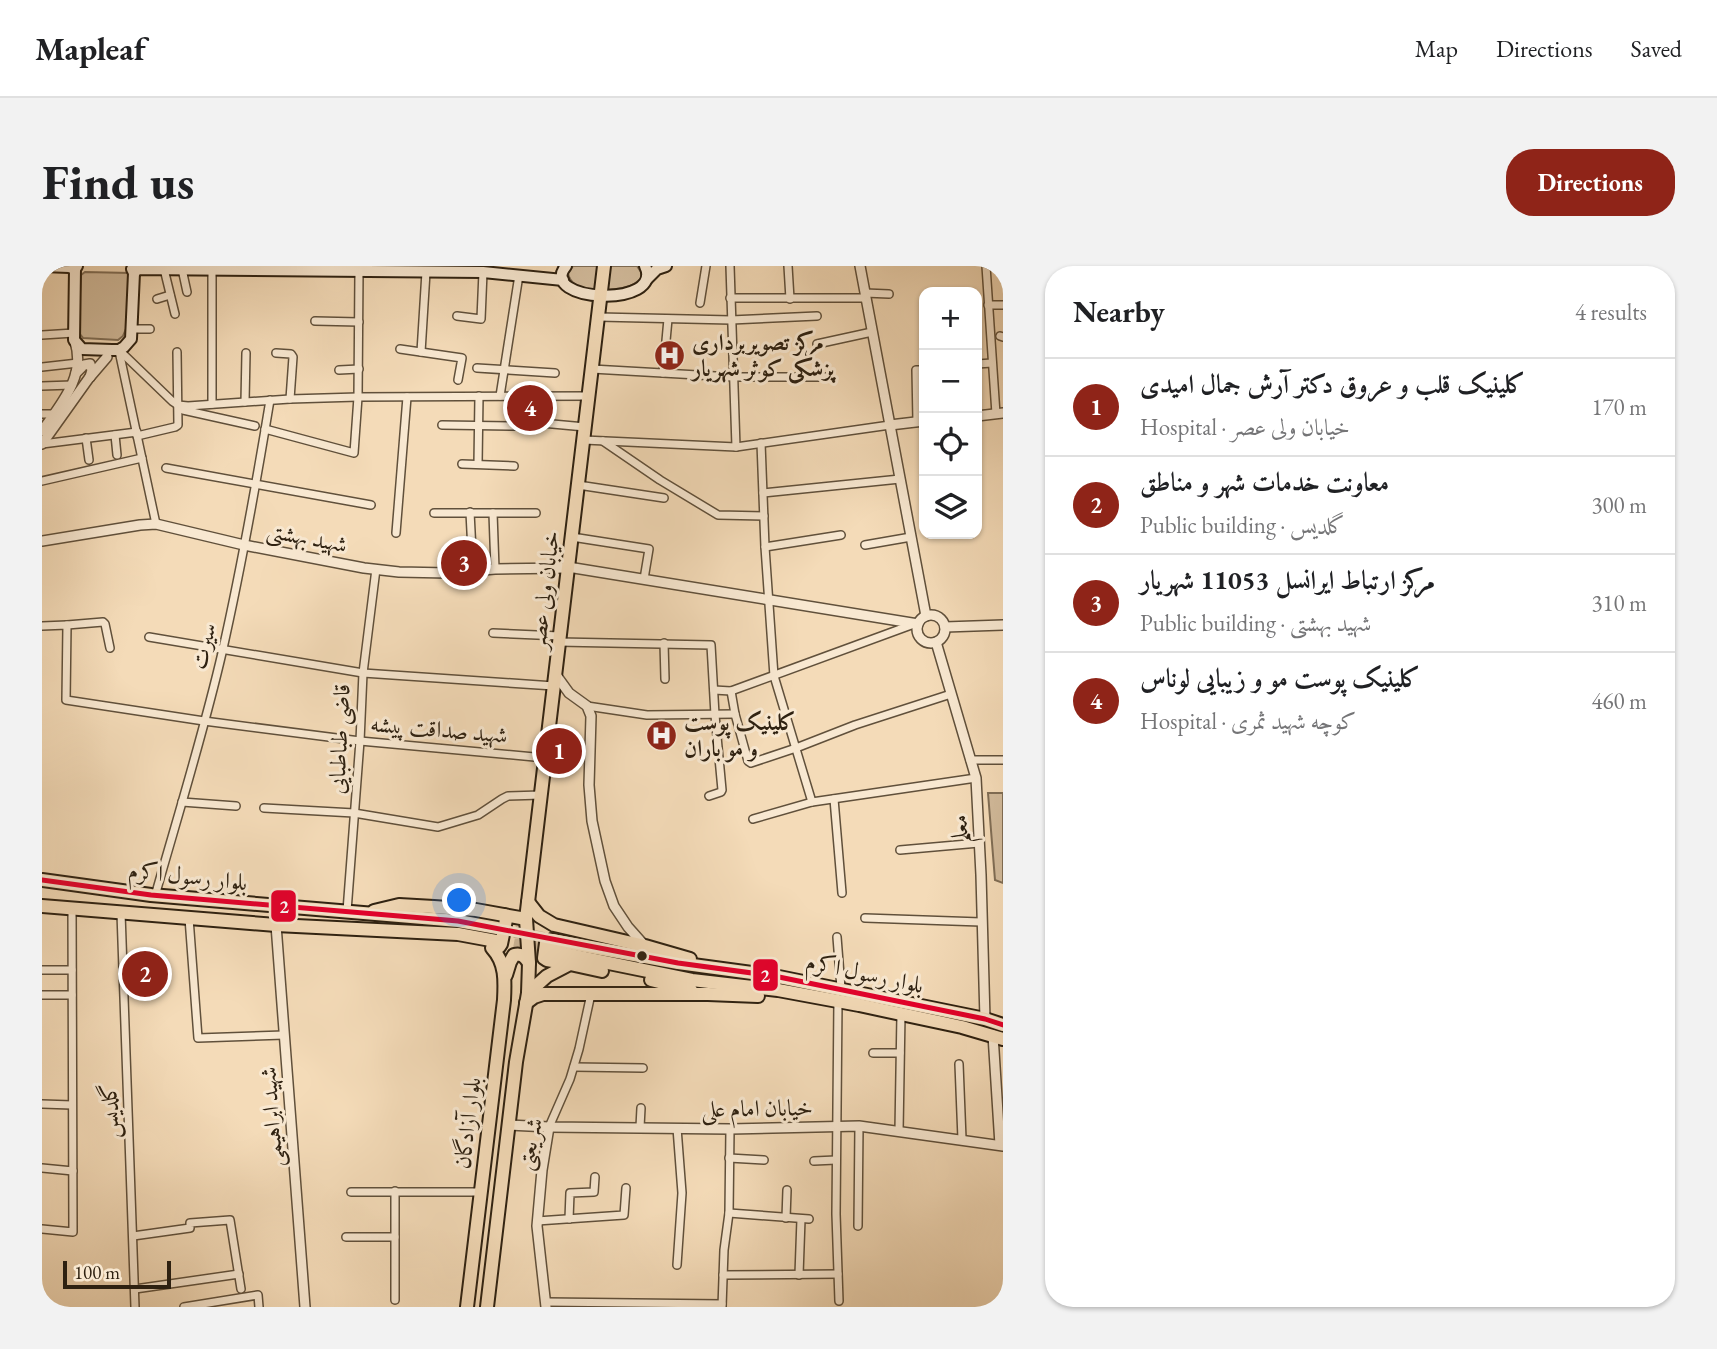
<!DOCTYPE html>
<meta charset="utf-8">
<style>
:root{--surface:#fff;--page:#f2f2f2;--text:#202124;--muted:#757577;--line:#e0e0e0;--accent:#8f2418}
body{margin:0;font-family:"EB Garamond",Amiri,serif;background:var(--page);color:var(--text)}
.controls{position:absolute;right:21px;top:21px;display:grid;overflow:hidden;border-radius:14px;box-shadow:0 2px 5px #0004}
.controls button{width:63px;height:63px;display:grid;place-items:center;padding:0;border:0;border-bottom:2px solid var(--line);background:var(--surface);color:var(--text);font:35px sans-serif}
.scale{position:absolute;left:21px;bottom:18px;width:108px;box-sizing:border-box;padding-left:7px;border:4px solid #2e2111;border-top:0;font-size:19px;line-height:24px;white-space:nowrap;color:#2e2111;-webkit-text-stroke:5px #f8e8d1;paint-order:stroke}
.you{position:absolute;left:418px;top:635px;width:24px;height:24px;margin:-18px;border:5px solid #fff;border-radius:50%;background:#1a73e8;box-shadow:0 0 0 10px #1a73e833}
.badge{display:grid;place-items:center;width:46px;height:46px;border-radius:50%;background:var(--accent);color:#fff;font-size:23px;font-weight:700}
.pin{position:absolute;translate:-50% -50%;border:4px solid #fff;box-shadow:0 2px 7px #0006}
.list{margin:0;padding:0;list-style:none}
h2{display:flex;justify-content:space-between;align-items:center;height:91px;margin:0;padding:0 28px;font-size:30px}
h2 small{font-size:23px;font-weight:400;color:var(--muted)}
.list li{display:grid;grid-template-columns:46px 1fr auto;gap:21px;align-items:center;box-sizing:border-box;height:98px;padding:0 28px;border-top:2px solid var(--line)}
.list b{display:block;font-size:26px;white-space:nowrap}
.list p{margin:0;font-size:23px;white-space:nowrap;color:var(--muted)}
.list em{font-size:23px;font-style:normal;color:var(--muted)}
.icon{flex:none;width:38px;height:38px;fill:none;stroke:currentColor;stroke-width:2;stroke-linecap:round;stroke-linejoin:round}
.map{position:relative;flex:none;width:961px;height:1041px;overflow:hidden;border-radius:28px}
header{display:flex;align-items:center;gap:42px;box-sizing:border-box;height:98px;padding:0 35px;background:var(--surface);border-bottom:2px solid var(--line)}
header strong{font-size:33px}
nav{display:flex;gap:38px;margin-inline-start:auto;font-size:24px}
.intro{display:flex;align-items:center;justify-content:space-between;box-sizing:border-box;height:168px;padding:0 42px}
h1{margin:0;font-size:49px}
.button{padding:18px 32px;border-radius:28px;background:var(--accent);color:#fff;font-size:24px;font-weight:700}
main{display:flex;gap:42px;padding:0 42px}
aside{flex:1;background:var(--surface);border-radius:28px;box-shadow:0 2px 5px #0004}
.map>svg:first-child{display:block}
.green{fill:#d2bb9c;stroke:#806e56;stroke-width:2}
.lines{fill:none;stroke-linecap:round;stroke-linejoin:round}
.primary-tunnel{stroke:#ccb697;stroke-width:12;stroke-dasharray:12 6;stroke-linecap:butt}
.minor-casing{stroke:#60503b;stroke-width:10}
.tertiary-casing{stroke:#60503b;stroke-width:12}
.secondary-casing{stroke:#2e2111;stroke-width:14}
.primary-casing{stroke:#2e2111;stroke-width:16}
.minor{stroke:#f8e8d1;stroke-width:7}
.tertiary{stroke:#f8e8d1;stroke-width:9}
.secondary{stroke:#f8e8d1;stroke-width:10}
.primary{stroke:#f4dbb8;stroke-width:12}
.bus-1-casing{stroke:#f8e8d1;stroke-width:10}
.bus-1{stroke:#e4002b;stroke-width:5}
.bus-dot{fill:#2e2111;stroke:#f8e8d1;stroke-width:2.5}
.labels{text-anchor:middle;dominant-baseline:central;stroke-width:6;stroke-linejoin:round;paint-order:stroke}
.poi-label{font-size:23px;font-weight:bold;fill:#2e2111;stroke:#f8e8d1;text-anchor:start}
.street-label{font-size:23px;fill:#2e2111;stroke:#f8e8d1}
.line-badge{stroke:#f8e8d1;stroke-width:2.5}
.badge-label{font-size:19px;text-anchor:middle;font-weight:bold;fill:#fff}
</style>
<header>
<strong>Mapleaf</strong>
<nav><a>Map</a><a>Directions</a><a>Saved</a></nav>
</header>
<div class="intro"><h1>Find us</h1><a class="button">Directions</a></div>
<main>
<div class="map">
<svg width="961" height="1041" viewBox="0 0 961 1041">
<rect width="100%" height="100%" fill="#f4dbb8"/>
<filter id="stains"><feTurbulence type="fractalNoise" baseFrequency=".00286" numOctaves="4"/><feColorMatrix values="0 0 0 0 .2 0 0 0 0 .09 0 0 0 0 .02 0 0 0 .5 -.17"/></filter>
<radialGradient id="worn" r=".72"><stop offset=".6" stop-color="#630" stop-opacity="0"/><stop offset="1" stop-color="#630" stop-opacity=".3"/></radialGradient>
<g class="green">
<path d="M531 0H557L554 25C542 22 528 21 526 7Z"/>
<path d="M567 0H595L599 6V12C591 22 577 23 565 24Z"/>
<polygon points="43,6 88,7 84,63 81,70 76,74 41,72 36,66 39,9"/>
<polygon points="946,527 961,527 961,617 953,614"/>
</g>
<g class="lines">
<g class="primary-tunnel">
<polyline points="455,662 510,674"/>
<polyline points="454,675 508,685"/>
</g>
<defs>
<g id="minor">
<polyline points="688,0 694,181"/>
<polyline points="746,0 748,33"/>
<polyline points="944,0 954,148"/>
<polyline points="122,3 133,48"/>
<polyline points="140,3 145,26"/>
<polyline points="170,4 170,138"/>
<polyline points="823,27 847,28"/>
<polyline points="688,32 824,32"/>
<polyline points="115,33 128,29"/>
<polyline points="658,37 664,0"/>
<polyline points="946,39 961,39"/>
<polyline points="415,50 439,53 441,6"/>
<polyline points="557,51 689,54 775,50"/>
<polyline points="273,55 317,56"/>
<polyline points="90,63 108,63"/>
<polyline points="0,69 32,67"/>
<polyline points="958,70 961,71"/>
<polyline points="775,78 830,66"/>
<polyline points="358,83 420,92 416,114"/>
<polyline points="77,84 130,135 136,139 146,140 248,133 316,131 547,130"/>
<polyline points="77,85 114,258"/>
<polyline points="379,86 384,6"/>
<polyline points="234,87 249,88 251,91 248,133"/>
<polyline points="935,98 950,97"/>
<polyline points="0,101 36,97"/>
<polyline points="435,102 513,107"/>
<polyline points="550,103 691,111 783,111"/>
<polyline points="297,104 317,103"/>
<polyline points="621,107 626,53"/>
<polyline points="0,120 30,119"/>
<polyline points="458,130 477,9"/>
<polyline points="203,136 204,87"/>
<polyline points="137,139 141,144 213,160"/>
<polyline points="0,148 12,148"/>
<polyline points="478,155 543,161"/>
<polyline points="875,156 874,104 882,104"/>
<polyline points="400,159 473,160"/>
<polyline points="223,163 312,187 316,131 317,6"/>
<polyline points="73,169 75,189"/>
<polyline points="95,170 133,161 136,159 135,86"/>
<polyline points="44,172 47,194"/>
<polyline points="542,174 694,181 848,159"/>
<polyline points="561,175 618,214 676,249 722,250"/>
<polyline points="719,177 723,281 732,410 770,536"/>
<polyline points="0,178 95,166"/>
<polyline points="420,198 472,200"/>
<polyline points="436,198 437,130"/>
<polyline points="124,202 329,239"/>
<polyline points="0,215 100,192"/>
<polyline points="536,219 622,232"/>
<polyline points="721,227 858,213"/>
<polyline points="428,246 431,305"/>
<polyline points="392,247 494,247"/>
<polyline points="451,247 453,303"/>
<polyline points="354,267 365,131"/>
<polyline points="530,271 607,283 602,313"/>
<polyline points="823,279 869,271"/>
<polyline points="723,281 799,269"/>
<polyline points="25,359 61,356 63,358 68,382"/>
<polyline points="0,360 25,359 24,434 162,455 318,475 503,492"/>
<polyline points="451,367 518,370"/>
<polyline points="107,371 321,407 512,420"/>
<polyline points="517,376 669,379 673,449 680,524 679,526 667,530"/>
<polyline points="622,377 623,413"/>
<polyline points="672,424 689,425 872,358"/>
<polyline points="689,425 693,448 706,495 709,497 754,482 813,459 909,428"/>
<polyline points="545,440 605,449 693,448"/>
<polyline points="928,494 961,494"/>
<polyline points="792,533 800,627"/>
<polyline points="140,536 194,540"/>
<polyline points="222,542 312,547 396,561 436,549 460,533 466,530 499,529"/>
<polyline points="711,553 770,536 934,512"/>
<polyline points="858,584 937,577"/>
<path d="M113 630C136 549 161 469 180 387 199 303 214 219 228 134"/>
<polyline points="305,645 318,475 321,407 334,303"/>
<polyline points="79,647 93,1041"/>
<polyline points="147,652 156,772 242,769"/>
<polyline points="823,652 939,656"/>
<polyline points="795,671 799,722"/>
<polyline points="0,704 30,704"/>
<polyline points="0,729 30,729"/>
<polyline points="796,735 794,948 797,1035"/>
<polyline points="831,787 858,787"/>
<polyline points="917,798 920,873"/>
<polyline points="532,801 601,802"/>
<polyline points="0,838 30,839"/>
<polyline points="507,861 528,813 537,783 549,728"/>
<polyline points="598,861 599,842"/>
<polyline points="635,862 640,927 635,999"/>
<polyline points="857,865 859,748"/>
<polyline points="687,892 722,894"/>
<polyline points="772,895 794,894"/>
<polyline points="0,902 31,905"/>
<polyline points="309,926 438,926"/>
<polyline points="687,947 767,953"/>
<polyline points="744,952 745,924"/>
<polyline points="527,953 528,927 552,926 553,911"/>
<polyline points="495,955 582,949 584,922"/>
<polyline points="816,960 817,860"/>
<polyline points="0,963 31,966 30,642"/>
<polyline points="91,970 148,962 148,957 188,954 199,1023"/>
<polyline points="304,971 353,971"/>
<polyline points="681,1009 796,1008"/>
<polyline points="757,1009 759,953"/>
<polyline points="93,1023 197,1008"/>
<polyline points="353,1034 353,925"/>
<polyline points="504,1036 680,1038"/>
<polyline points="142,1041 216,1029 217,1041"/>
<polyline points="680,1041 682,984 687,947 688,863"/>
</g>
<g id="tertiary">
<polyline points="818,0 884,350"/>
<polyline points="34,107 42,99 48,98 50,104 48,111"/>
<polyline points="935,150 961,147"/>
<polyline points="848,159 882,155"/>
<path d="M0 165C19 138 44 110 33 76"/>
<polyline points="0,178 47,112 65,91"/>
<polyline points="0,275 98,259 114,258 202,279 322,302 357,306 406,307 453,303 526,302"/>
<polyline points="526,301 876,358"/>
<circle cx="889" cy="363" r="14"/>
<polyline points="903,361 961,359"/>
<polyline points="894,376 934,512 939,609 943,753"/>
<polyline points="514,409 527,427 545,440 549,450 547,519 550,555 563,615 572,640 586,661 602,679"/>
<polyline points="234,659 263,1041"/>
<polyline points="951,769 958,879"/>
<polyline points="467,859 507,861 688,863 817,860 961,880"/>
<polyline points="504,1041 495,960 500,904 507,861"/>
</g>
<g id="secondary">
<polyline points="0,0 27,1 33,3"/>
<polyline points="35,0 33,3 32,74 40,83 70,84 77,84 82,81 89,73 92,7 90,3"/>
<path d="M524 0C494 36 624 43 603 0"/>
<polyline points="92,7 96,3 441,6 521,14"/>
<polyline points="605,13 615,3 624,0"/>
</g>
<g id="primary">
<polyline points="0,614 109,629 416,655 455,662"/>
<polyline points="486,636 497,650 512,659 603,680 648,693"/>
<polyline points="0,640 234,659 416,668 454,675"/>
<polyline points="332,645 357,639 392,641 434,644 484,653"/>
<polyline points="510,674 636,697 732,710 943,753 961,759"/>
<polyline points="504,677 502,692 505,694 528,698"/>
<polyline points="453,682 457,681 459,678 464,654 462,649"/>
<polyline points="508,685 650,714 736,724 817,739 920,761 961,773"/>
<path d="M464 709 468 696 472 689C480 687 483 691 487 697"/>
<polyline points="609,714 649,724"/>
<polyline points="486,727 505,710 528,698 560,705"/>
<polyline points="484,737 492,731 501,728 666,728 716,730"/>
<path d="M425 1041 462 734C463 715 464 697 450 682"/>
<polyline points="445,1041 474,796 486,727 487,697 484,653 562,0"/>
</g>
</defs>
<use href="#minor" class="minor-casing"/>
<use href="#tertiary" class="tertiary-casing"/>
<use href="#secondary" class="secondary-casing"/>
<use href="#primary" class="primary-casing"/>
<use href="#minor" class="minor"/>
<use href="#tertiary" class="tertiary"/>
<use href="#secondary" class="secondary"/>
<use href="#primary" class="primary"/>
<defs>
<polyline id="bus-1" points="0,614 109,629 416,655 636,697 732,710 943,753 961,759"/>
</defs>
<use href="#bus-1" class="bus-1-casing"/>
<use href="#bus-1" class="bus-1"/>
</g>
<defs>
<symbol id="hospital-disc" viewBox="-11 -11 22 22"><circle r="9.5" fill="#8f2418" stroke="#f8e8d1"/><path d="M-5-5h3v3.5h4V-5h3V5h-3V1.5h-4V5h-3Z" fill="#fff"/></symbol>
</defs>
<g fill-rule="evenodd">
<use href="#hospital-disc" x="610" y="72" width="35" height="35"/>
<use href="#hospital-disc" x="602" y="452" width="35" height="35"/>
</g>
<circle class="bus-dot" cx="600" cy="690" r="6"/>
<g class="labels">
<g class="poi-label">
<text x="650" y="76">مرکز تصویربرداری<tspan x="650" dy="26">پزشکی کوثر شهریار</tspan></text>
<text x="642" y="456">کلینیک پوست<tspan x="642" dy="26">و مو باران</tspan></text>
</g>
<g class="street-label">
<text transform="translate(265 271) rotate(11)">شهید بهشتی</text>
<text transform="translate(502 324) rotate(-83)">خیابان ولی عصر</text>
<text transform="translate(161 380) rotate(-77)">سیرت</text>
<text transform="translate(397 463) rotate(5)">شهید صداقت پیشه</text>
<text transform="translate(297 473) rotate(-87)">قاضی طباطبایی</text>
<text transform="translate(917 563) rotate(-93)">معلم</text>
<text transform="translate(146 610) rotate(6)">بلوار رسول اکرم</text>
<text transform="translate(823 707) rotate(12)">بلوار رسول اکرم</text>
<text transform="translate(715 842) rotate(-1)">خیابان امام علی</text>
<text transform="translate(67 845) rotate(-92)">گلدیس</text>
<text transform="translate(229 851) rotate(-94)">شهید ابراهیمی</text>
<text transform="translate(425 857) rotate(-83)">بلوار آزادگان</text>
<text transform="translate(487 878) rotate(-78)">شریعتی</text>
</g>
</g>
<g class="line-badge">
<rect x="228" y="623" width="27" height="34" rx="7" fill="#e4002b"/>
<rect x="710" y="692" width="27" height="34" rx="7" fill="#e4002b"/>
</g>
<g class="badge-label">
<text x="242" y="647">2</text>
<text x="723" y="716">2</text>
</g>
<rect width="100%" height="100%" filter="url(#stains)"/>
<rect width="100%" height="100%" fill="url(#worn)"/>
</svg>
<div class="controls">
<button>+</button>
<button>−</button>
<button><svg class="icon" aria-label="locate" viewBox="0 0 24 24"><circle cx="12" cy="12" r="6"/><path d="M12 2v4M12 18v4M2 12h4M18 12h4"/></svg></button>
<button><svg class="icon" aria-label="layers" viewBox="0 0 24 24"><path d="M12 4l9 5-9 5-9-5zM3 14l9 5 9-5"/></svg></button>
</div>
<div class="scale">100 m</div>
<div class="you"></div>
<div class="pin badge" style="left:517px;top:485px">1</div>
<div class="pin badge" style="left:103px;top:708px">2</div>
<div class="pin badge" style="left:422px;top:297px">3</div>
<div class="pin badge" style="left:488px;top:142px">4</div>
</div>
<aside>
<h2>Nearby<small>4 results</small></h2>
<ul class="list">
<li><span class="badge">1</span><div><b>کلینیک قلب و عروق دکتر آرش جمال امیدی</b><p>Hospital · خیابان ولی عصر</p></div><em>170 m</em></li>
<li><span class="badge">2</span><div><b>معاونت خدمات شهر و مناطق</b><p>Public building · گلدیس</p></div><em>300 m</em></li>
<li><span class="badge">3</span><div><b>مرکز ارتباط ایرانسل 11053 شهریار</b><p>Public building · شهید بهشتی</p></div><em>310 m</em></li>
<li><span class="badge">4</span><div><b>کلینیک پوست مو و زیبایی لوناس</b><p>Hospital · کوچه شهید ثمری</p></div><em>460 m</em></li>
</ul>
</aside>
</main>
